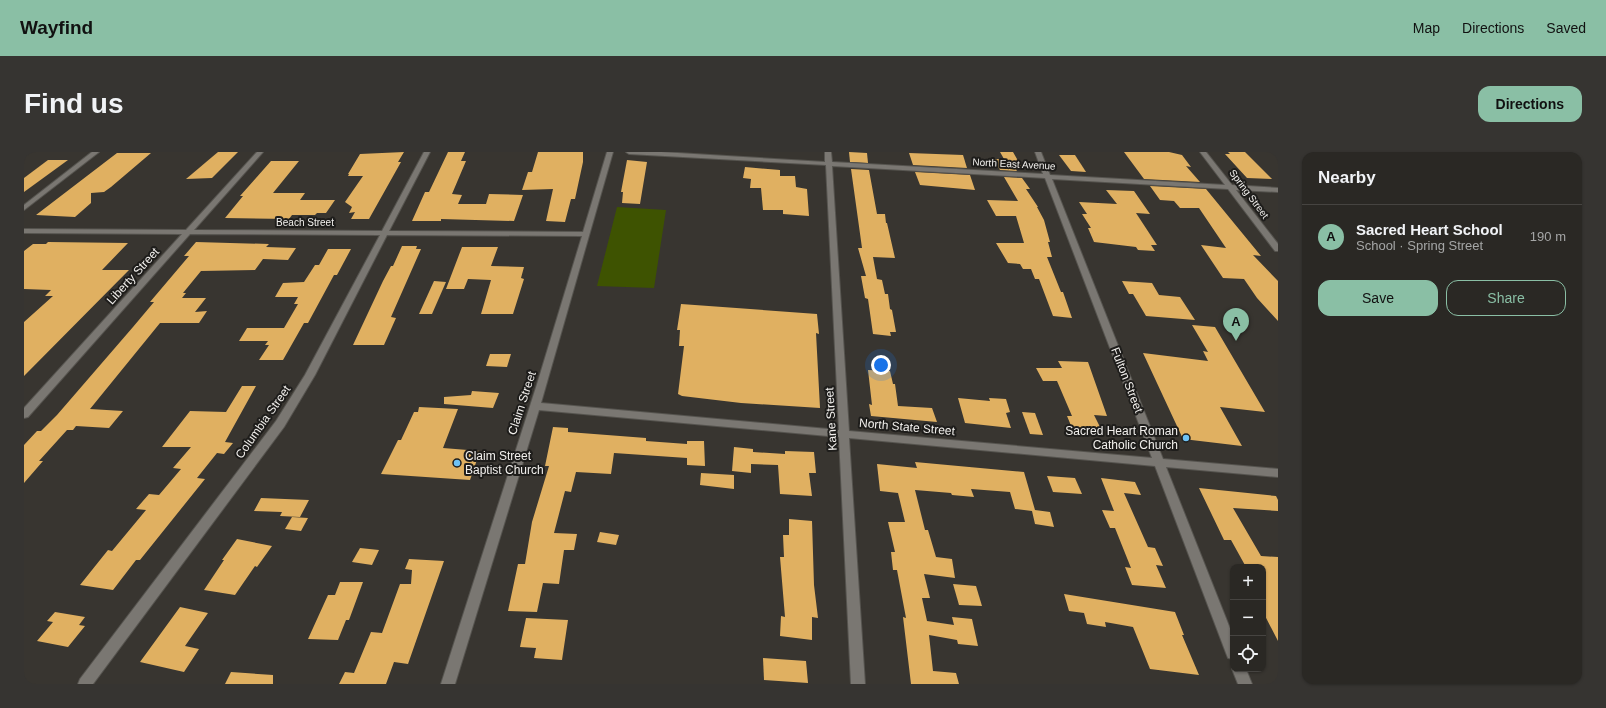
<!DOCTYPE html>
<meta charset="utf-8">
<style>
:root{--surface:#2a2824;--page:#363431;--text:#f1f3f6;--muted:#a5a6a6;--line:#464441;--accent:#8abfa5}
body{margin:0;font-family:Arial,sans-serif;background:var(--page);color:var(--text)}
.controls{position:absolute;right:12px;bottom:12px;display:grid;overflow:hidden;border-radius:8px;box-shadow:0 1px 3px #0004}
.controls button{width:36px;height:36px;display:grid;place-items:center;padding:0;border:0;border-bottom:1px solid var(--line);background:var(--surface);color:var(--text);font:20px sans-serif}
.you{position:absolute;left:857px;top:213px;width:14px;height:14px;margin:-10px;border:3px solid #fff;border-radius:50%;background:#1a73e8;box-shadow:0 0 0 6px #1a73e833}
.badge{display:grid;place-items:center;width:26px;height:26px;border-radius:50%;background:var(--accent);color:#111;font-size:13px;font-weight:700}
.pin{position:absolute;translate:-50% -33px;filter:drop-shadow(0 1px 2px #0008)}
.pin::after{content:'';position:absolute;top:21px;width:14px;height:12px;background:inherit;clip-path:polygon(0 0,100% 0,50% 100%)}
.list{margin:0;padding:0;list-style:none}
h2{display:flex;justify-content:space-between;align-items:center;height:52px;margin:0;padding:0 16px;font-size:17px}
h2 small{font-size:13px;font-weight:400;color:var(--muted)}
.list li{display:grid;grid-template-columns:26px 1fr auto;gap:12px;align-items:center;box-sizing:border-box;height:64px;padding:0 16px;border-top:1px solid var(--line)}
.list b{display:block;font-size:15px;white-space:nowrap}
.list p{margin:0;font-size:13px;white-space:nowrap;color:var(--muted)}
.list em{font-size:13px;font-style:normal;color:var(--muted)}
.actions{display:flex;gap:8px;padding:12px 16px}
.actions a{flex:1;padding:9px 0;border:1px solid var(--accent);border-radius:12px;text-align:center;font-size:14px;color:var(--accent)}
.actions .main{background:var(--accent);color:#111}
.icon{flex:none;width:22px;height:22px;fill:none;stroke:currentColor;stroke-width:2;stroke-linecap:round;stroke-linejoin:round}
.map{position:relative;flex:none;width:1254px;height:532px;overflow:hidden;border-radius:12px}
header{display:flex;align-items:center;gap:24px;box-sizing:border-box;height:56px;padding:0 20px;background:var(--accent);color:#111}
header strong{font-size:19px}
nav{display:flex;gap:22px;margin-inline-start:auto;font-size:14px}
.intro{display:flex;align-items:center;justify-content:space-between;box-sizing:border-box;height:96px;padding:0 24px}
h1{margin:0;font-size:28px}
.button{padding:10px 18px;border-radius:12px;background:var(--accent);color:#111;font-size:14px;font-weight:700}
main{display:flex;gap:24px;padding:0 24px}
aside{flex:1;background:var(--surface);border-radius:12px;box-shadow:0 1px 3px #0004}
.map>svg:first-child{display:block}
.green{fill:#3e5301}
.building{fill:#e0b061}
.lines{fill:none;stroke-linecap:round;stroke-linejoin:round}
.street-casing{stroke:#56544f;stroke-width:2}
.street{fill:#7a7772;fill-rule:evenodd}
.poi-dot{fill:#6fc2f4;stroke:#1e1d1b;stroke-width:1.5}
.labels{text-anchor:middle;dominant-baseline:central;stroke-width:4;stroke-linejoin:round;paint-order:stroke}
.far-street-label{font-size:10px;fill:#f2f0ed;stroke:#1e1d1b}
.street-label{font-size:12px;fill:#f2f0ed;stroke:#1e1d1b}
.poi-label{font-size:12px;fill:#f2f0ed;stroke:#1e1d1b;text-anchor:end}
</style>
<header>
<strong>Wayfind</strong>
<nav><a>Map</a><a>Directions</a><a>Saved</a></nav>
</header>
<div class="intro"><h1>Find us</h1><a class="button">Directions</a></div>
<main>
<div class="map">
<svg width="1254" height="532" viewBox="0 0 1254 532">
<rect width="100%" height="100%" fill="#383530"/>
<polygon class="green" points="593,55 642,58 630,136 573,134"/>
<g class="building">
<polygon points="194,0 214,0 188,26 162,27"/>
<polygon points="380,0 374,10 377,10 345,67 327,67 331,60 325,61 328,55 321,50 339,24 324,24 325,22 324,22 336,2"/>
<polygon points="424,0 441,0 437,9 442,9 428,42 438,43 434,52 462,52 465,42 499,43 490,69 417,67 417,69 388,69 401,40 405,40"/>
<polygon points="514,0 559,0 559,10 551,47 547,47 541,70 522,69 529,37 498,38 504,20 508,20"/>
<polygon points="825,0 843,1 844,11 826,10"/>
<polygon points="976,0 989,0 997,14 989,13 993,19 976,18 969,7 980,7"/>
<polygon points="1100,0 1145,0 1158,3 1167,15 1162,14 1176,30 1120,27"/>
<polygon points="1204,0 1221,0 1248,27 1223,26 1201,2 1206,2"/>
<polygon points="93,1 127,1 87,35 80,40 67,41 67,51 51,65 12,63"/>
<polygon points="885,1 939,3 943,16 889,13"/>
<polygon points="1035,3 1051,3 1062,20 1047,19"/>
<polygon points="24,8 44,8 0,40 0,26"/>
<polygon points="603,8 623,10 616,52 598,51 599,40 597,40"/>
<polygon points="247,9 275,9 249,41 281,41 276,48 311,48 302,61 293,61 291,63 268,63 265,67 201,66 219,44 216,44"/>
<polygon points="721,15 756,18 756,24 771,24 772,35 783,37 785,64 759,62 759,58 739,58 737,36 726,36 727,27 719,26"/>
<polygon points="827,17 845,18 853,62 861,62 862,71 863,71 871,106 849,105 853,127 858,128 861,142 864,142 866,157 868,158 872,180 866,180 867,184 849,182 844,147 841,146 837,124 842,124 834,96 838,96"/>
<polygon points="891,20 946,23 951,38 896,33"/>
<polygon points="980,25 998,26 1006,37 1002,37 1014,55 1013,55 1020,68 1026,90 1024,90 1028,105 1023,105 1037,140 1039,140 1048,166 1029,164 1015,127 1011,127 1007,117 999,117 996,112 984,111 972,91 1000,91 992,64 972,64 963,48 994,49"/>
<polygon points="1126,34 1182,37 1237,104 1229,103 1254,129 1254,169 1233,146 1220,127 1199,126 1177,93 1202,96 1175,56 1156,56 1150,49 1136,48"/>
<polygon points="1082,38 1110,39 1126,62 1112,61 1133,93 1127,93 1131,99 1114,98 1112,95 1070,90 1064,76 1067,76 1058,62 1063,62 1055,50 1093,52"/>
<polygon points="24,90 104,91 78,118 105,118 0,224 0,170 29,144 21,144 27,138 0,137 0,99 9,92 22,92"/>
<polygon points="172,90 245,92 242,95 272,96 264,108 239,107 231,118 177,119 159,141 162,141 158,146 182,146 171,160 183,159 175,171 136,171 66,257 99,259 85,276 52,274 49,278 43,278 15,309 19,309 0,331 0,293 13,279 17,279 33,263 109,175 130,150 126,150 165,104 160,104"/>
<polygon points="378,94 393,94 392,97 397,97 367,165 372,166 360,193 329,193 359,129 367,114 369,114"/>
<polygon points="438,95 474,95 467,114 500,115 497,126 500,127 489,162 457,162 467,128 444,127 440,137 422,137"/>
<polygon points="304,97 327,97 313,123 310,123 284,171 280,171 259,208 235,208 245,193 241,193 244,189 215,189 223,176 260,176 274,152 270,152 274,145 251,145 259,131 280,130 291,113 295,113"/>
<polygon points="410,129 422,130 408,162 395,162"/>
<polygon points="1098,129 1128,131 1135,143 1156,145 1171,168 1122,164 1109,142 1105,142"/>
<polygon points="657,152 793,162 795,182 792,181 796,256 717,251 658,244 654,242 660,194 655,194 656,178 653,178"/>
<polygon points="1168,173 1191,175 1241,260 1196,255 1218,294 1159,287 1119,201 1184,209 1179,199 1184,200"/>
<polygon points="466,202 487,202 483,215 462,214"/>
<polygon points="1034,209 1064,210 1083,264 1070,263 1078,279 1048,276 1043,264 1048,264 1033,229 1019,229 1012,216 1038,216"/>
<polygon points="844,218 866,219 869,232 871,232 874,254 908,256 913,270 847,264 845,252 848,253"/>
<polygon points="218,234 232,234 201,290 209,291 200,302 193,301 173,326 181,327 116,408 112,408 89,438 56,433 84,398 88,399 122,358 112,357 125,342 135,343 157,317 149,316 167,295 138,295 166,259 202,260"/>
<polygon points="448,239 475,241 469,256 420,252 420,245 447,243"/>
<polygon points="934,246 966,249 965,246 982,247 986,260 982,261 987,276 941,271"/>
<polygon points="395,255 434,257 419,296 456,299 446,328 357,322 374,288 377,288 390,260 394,260"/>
<polygon points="998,260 1011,261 1019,283 1006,282"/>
<polygon points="529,275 544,276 544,280 622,286 622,289 663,292 663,289 680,289 681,314 663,313 663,306 590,301 587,322 552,320 547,340 541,339 530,381 553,382 550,398 540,398 535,432 519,431 513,460 484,459 494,412 501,412 508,370 525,314 521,314"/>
<polygon points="710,295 729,297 729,300 761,302 761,299 790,300 792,321 785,321 788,344 756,342 754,313 727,312 727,321 708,319"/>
<polygon points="891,310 1000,320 1011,358 1026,360 1030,375 1011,372 1008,359 991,357 986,340 947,337 950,345 928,343 927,341 891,338 901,378 904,378 912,405 928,407 931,426 900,422 906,446 898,446 903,469 930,473 928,465 948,467 954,494 934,492 933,488 905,483 909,519 932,521 935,532 887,532 879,465 882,466 873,418 869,418 867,400 871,400 864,370 881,370 874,341 856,339 853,312 893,316"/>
<polygon points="677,321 710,323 710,337 676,333"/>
<polygon points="1023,324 1051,326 1058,342 1029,340"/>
<polygon points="1077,326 1111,330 1117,343 1100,341 1124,395 1131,396 1139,414 1132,413 1142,436 1108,433 1101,415 1107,416 1091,376 1086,376 1078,358 1090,359"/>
<polygon points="1175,336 1252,344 1254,348 1254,359 1209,356 1237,404 1254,405 1254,489 1239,460 1239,415 1222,415 1207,388 1200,388"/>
<polygon points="237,346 285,348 276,365 256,364 258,360 230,359"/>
<polygon points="268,365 284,366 277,379 261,377"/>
<polygon points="765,367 788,369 790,433 794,466 788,465 788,488 756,484 757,464 761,465 756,405 760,405 759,383 765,383"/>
<polygon points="576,380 595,383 592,393 573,390"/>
<polygon points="213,387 248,394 233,415 231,414 211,443 180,438 200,408 198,408"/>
<polygon points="336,396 355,398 348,413 328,410"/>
<polygon points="385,407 420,409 384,512 370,510 362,532 315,532 321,520 330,521 347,480 358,481 376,432 387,432 388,418 381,417"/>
<polygon points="316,430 339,430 325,468 322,468 314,488 284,487 304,443 311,443"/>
<polygon points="929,432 952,434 958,454 935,453"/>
<polygon points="1040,442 1151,460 1160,483 1158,483 1175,523 1126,517 1109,475 1081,470 1082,475 1063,472 1060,461 1045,459"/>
<polygon points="156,455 184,461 161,494 175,497 160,520 116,510"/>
<polygon points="31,460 61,465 55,473 61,474 44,495 13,489 29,470 23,469"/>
<polygon points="502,466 544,468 538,508 510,506 512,496 496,495"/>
<polygon points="739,506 782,509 784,531 740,528"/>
<polygon points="207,520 249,523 249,532 201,532"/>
</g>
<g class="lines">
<defs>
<g id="street">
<polygon points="68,0 75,0 0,58 0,53"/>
<path d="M233 0H239L170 78 358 79 400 0H406L365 79 559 80 583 0H589L517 251 815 278 802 13 605 2 602 0H637L801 10V0H807L808 10 1019 22 1011 0H1017L1026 23 1201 33 1176 0H1182L1208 33 1254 36V40L1212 38 1254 92V99H1251L1204 37 1028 27 1139 307 1254 317V325L1142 315 1209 484V507L1204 506 1202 501 1131 314 825 286 841 532H827L815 285 515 258 431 532H417L514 229 558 84 363 83 291 223 260 275 69 532H54L56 527 252 269 281 223 356 83 166 82 4 265 0 266V256L158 82 0 81V77L162 78ZM808 14 1021 26 1128 306 825 279Z"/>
<polygon points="1209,515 1209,517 1222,517 1228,532 1214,532 1208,517"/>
</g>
</defs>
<use href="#street" class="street-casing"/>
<use href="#street" class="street"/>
</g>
<g class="poi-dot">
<circle cx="1162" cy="286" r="4"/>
<circle cx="433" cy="311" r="4"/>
</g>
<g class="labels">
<g class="far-street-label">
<text transform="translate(990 12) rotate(3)">North East Avenue</text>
<text transform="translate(1225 42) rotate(53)">Spring Street</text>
<text x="281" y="70">Beach Street</text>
</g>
<g class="street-label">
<text transform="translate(109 124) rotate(-48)">Liberty Street</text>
<text transform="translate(1103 228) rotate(69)">Fulton Street</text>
<text transform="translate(498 251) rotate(-72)">Claim Street</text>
<text transform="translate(807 267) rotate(-93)">Kane Street</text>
<text transform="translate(239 270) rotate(-55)">Columbia Street</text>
<text transform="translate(883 275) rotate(5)">North State Street</text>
</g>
<g class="poi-label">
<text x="1154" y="279">Sacred Heart Roman<tspan x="1154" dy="14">Catholic Church</tspan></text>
<text x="441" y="304" text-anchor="start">Claim Street<tspan x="441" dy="14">Baptist Church</tspan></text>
</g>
</g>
</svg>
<div class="controls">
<button>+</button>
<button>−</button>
<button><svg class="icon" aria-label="locate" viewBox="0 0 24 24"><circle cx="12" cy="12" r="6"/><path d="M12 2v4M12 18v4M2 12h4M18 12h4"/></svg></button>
</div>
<div class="you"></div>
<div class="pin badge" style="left:1212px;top:189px">A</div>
</div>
<aside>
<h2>Nearby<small></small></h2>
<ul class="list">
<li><span class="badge">A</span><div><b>Sacred Heart School</b><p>School · Spring Street</p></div><em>190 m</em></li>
</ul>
<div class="actions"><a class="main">Save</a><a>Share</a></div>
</aside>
</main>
